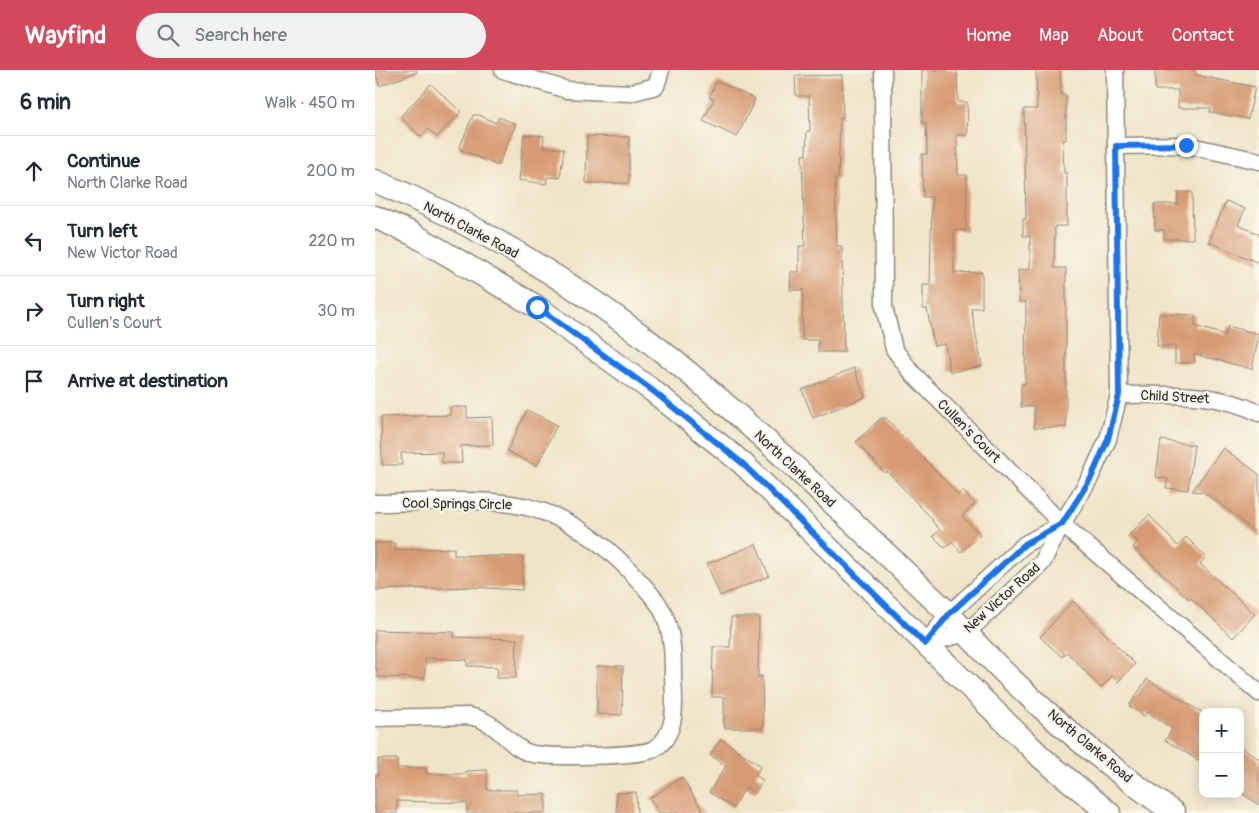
<!DOCTYPE html>
<meta charset="utf-8">
<style>
:root{--surface:#fff;--page:#f2f2f3;--text:#1f2937;--muted:#747a83;--line:#e0e1e3;--accent:#d1495b}
body{margin:0;font-family:Pangolin,sans-serif;background:var(--page);color:var(--text)}
.controls{position:absolute;right:15px;bottom:15px;display:grid;overflow:hidden;border-radius:10px;box-shadow:0 2px 12px #0003}
.controls button{width:45px;height:45px;display:grid;place-items:center;padding:0;border:0;border-bottom:1px solid var(--line);background:var(--surface);color:var(--text);font:25px sans-serif}
.stop{position:absolute;width:15px;height:15px;margin:-11px;border:4px solid #1a73e8;border-radius:50%;background:#fff}
.stop.end{background:#1a73e8;border-color:#fff;box-shadow:0 1px 5px #0008}
.list{margin:0;padding:0;list-style:none}
h2{display:flex;justify-content:space-between;align-items:center;height:65px;margin:0;padding:0 20px;font-size:21px}
h2 small{font-size:16px;font-weight:400;color:var(--muted)}
.list li{display:grid;grid-template-columns:32px 1fr auto;gap:15px;align-items:center;box-sizing:border-box;height:70px;padding:0 20px;border-top:1px solid var(--line)}
.list b{display:block;font-size:19px;white-space:nowrap}
.list p{margin:0;font-size:16px;white-space:nowrap;color:var(--muted)}
.list em{font-size:16px;font-style:normal;color:var(--muted)}
.icon{flex:none;width:28px;height:28px;fill:none;stroke:currentColor;stroke-width:2;stroke-linecap:round;stroke-linejoin:round}
.map{position:relative;flex:none;width:884px;height:743px;overflow:hidden}
header{display:flex;align-items:center;gap:30px;box-sizing:border-box;height:70px;padding:0 25px;background:var(--accent);color:#fff}
header strong{font-size:24px}
nav{display:flex;gap:28px;margin-inline-start:auto;font-size:18px}
.search{width:350px;height:45px;background:var(--page);display:flex;align-items:center;gap:12px;box-sizing:border-box;padding:0 18px;border-radius:28px;color:var(--muted);font-size:19px}
main{display:flex}
aside{flex:1;background:var(--surface)}
.map>svg:first-child{display:block}
.building{fill:#d79b73}
.lines{fill:none;stroke-linecap:round;stroke-linejoin:round}
.street-casing{stroke:#8e887a;stroke-width:19}
.secondary-casing{stroke:#8e887a;stroke-width:25}
.street{stroke:#fff;stroke-width:16}
.secondary{stroke:#fff;stroke-width:22}
.route{stroke:#1a73e8;stroke-width:6}
.labels{text-anchor:middle;dominant-baseline:central;stroke-width:4.5;stroke-linejoin:round;paint-order:stroke}
.street-label{font-size:14px;fill:#2b2b2b;stroke:#fbf7ec}
</style>
<header>
<strong>Wayfind</strong>
<div class="search"><svg class="icon" aria-label="search" viewBox="0 0 24 24"><circle cx="10" cy="10" r="6"/><path d="M15 15l6 6"/></svg>Search here</div>
<nav><a>Home</a><a>Map</a><a>About</a><a>Contact</a></nav>
</header>
<main>
<aside>
<h2>6 min<small>Walk · 450 m</small></h2>
<ul class="list">
<li><svg class="icon" aria-label="ahead" viewBox="0 0 24 24"><path d="M12 20V5M6 11l6-6 6 6"/></svg><div><b>Continue</b><p>North Clarke Road</p></div><em>200 m</em></li>
<li><svg class="icon" aria-label="left" viewBox="0 0 24 24"><path d="M17 20v-9H6M10 6l-5 5 5 5"/></svg><div><b>Turn left</b><p>New Victor Road</p></div><em>220 m</em></li>
<li><svg class="icon" aria-label="right" viewBox="0 0 24 24"><path d="M7 20v-9h11M14 6l5 5-5 5"/></svg><div><b>Turn right</b><p>Cullen's Court</p></div><em>30 m</em></li>
<li><svg class="icon" aria-label="arrive" viewBox="0 0 24 24"><path d="M6 21V4h12l-3 4 3 4H6"/></svg><div><b>Arrive at destination</b></div></li>
</ul>
</aside>
<div class="map">
<svg width="884" height="743" viewBox="0 0 884 743">
<rect width="100%" height="100%" fill="#fbf7ec"/>
<filter id="ink" filterUnits="userSpaceOnUse"><feTurbulence type="fractalNoise" baseFrequency=".02" numOctaves="2"/><feDisplacementMap in="SourceGraphic" scale="10" xChannelSelector="R" yChannelSelector="G"/><feConvolveMatrix kernelMatrix="1 2 1 2 8 2 1 2 1" color-interpolation-filters="sRGB"/></filter>
<filter id="wash" filterUnits="userSpaceOnUse"><feTurbulence type="fractalNoise" baseFrequency=".0096" numOctaves="4" result="noise"/><feDisplacementMap in="SourceGraphic" scale="20" xChannelSelector="R" yChannelSelector="G"/><feGaussianBlur stdDeviation="1.12" result="paint"/><feColorMatrix in="noise" values="0 0 0 0 0 0 0 0 0 0 0 0 0 0 0 0 0 1.4 0 .05"/><feComposite in="paint" operator="in"/></filter>
<g filter="url(#wash)">
<rect width="100%" height="100%" fill="#f0e4c8"/>
<g id="blocks">
<g class="building">
<polygon points="0,0 42,0 42,2 4,16"/>
<polygon points="547,0 582,0 583,32 592,32 593,65 582,65 583,105 592,105 591,161 579,160 579,203 607,202 607,238 596,238 607,296 575,302 570,274 559,276 552,239 548,239 548,215 555,215 557,127 548,127 547,84 552,84 551,53 547,53"/>
<polygon points="661,0 685,0 686,25 691,25 691,70 688,70 689,103 692,103 692,156 680,156 679,198 691,198 691,357 659,358 659,336 646,337 646,314 650,314 651,232 644,232 643,200 655,199 655,166 648,166 648,149 651,149 649,39 662,39"/>
<polygon points="780,0 820,0 821,5 880,17 873,49 835,42 836,38 803,38 803,20 780,20"/>
<polygon points="467,5 468,48 465,48 463,109 460,109 462,176 467,176 469,282 443,282 443,270 427,270 428,220 415,220 416,202 424,202 424,176 430,176 427,85 431,85 432,61 435,61 434,26 421,26 420,6"/>
<polygon points="342,11 380,29 362,67 328,51 339,29 334,27"/>
<polygon points="56,14 86,42 62,67 53,59 46,67 25,47"/>
<polygon points="98,45 104,45 121,53 124,47 141,54 123,96 84,79"/>
<polygon points="149,64 169,66 168,77 189,79 185,108 172,107 171,114 144,110"/>
<polygon points="212,66 254,67 254,113 211,113"/>
<polygon points="803,122 817,122 818,169 789,169 789,160 780,160 779,134 803,134"/>
<polygon points="851,131 870,139 863,155 884,164 884,193 834,172"/>
<polygon points="784,244 820,245 820,256 850,265 853,256 884,264 877,299 819,284 819,293 800,293 800,276 782,276"/>
<polygon points="479,298 490,327 438,348 427,320"/>
<polygon points="75,337 92,337 92,348 117,347 118,375 86,376 87,393 67,393 67,382 26,383 27,395 7,395 6,347 76,345"/>
<polygon points="152,340 182,355 162,396 132,381"/>
<polygon points="506,348 511,348 583,425 588,421 600,434 587,446 605,464 586,482 577,472 570,478 558,466 565,460 557,451 558,450 512,401 510,403 481,372"/>
<polygon points="786,370 819,375 813,420 791,418 793,409 781,407"/>
<polygon points="848,378 884,404 884,467 860,445 828,422 817,421"/>
<polygon points="774,445 803,476 811,467 831,487 825,494 880,544 858,568 816,528 815,530 758,477 763,472 755,464"/>
<polygon points="0,473 20,473 20,480 79,478 79,485 148,487 147,520 96,517 0,520"/>
<polygon points="381,474 394,506 345,526 332,494"/>
<polygon points="698,531 760,594 743,612 737,606 726,618 692,582 687,587 665,567"/>
<polygon points="356,547 384,547 383,607 387,606 388,658 349,658 349,627 337,627 338,577 355,577"/>
<polygon points="0,560 79,562 79,567 142,569 141,608 122,608 123,597 92,596 92,590 50,588 50,608 2,607 2,598 0,598"/>
<polygon points="222,596 248,596 247,645 222,644"/>
<polygon points="772,609 828,643 828,693 790,670 797,659 772,642 769,646 754,636"/>
<polygon points="346,669 386,696 380,705 388,710 380,723 371,717 358,738 334,722 351,696 335,685"/>
<polygon points="865,676 884,689 884,735 865,722"/>
<polygon points="3,689 22,689 22,698 51,698 51,704 91,704 91,701 112,700 112,720 142,720 142,725 171,724 171,743 92,743 92,733 22,731 22,743 0,743 0,705 3,705"/>
<polygon points="307,707 314,719 329,743 284,743 275,728"/>
<polygon points="261,722 262,743 242,743 241,723"/>
</g>
</g>
</g>
<g filter="url(#ink)">
<use href="#blocks" fill-opacity="0" stroke="#8e887a" stroke-width="1"/>
<g class="lines">
<defs>
<g id="street">
<polyline points="128,0 192,20 255,23 281,16 286,0"/>
<polyline points="508,0 509,237 519,279 537,303 687,454 884,623"/>
<polyline points="741,76 811,75 884,91"/>
<path d="M744 325C792 325 840 321 884 343"/>
<path d="M0 433C45 433 92 428 136 434 189 441 232 474 266 513 276 524 287 536 291 550 298 568 298 587 298 606 299 630 304 664 279 679 264 687 172 688 154 683 132 676 125 652 94 646L0 648"/>
<polyline points="550,574 591,563 667,493 687,454 715,408 733,369 744,325 740,0"/>
<polyline points="550,574 574,544 650,474 687,454"/>
</g>
<g id="secondary">
<path d="M0 111C103 154 211 220 298 290 395 369 483 458 574 544 639 618 718 686 799 743"/>
<polyline points="0,147 36,163 162,237 278,321 367,393 667,688 734,743"/>
</g>
</defs>
<use href="#street" class="street-casing"/>
<use href="#secondary" class="secondary-casing"/>
<use href="#street" class="street"/>
<use href="#secondary" class="secondary"/>
</g>
</g>
<g class="lines" filter="url(#ink)">
<polyline class="route" points="162,237 278,321 367,393 550,574 574,544 650,474 687,454 716,408 733,369 744,325 741,76 811,75"/>
</g>
<g class="labels">
<g class="street-label">
<text transform="translate(96 160) rotate(28)">North Clarke Road</text>
<text transform="translate(800 327) rotate(3)">Child Street</text>
<text transform="translate(594 361) rotate(45)">Cullen's Court</text>
<text transform="translate(420 399) rotate(43)">North Clarke Road</text>
<text transform="translate(82 434) rotate(1)">Cool Springs Circle</text>
<text transform="translate(627 528) rotate(-42)">New Victor Road</text>
<text transform="translate(715 676) rotate(40)">North Clarke Road</text>
</g>
</g>
</svg>
<div class="controls">
<button>+</button>
<button>−</button>
</div>
<div class="stop" style="left:162px;top:237px"></div>
<div class="stop end" style="left:811px;top:75px"></div>
</div>
</main>
